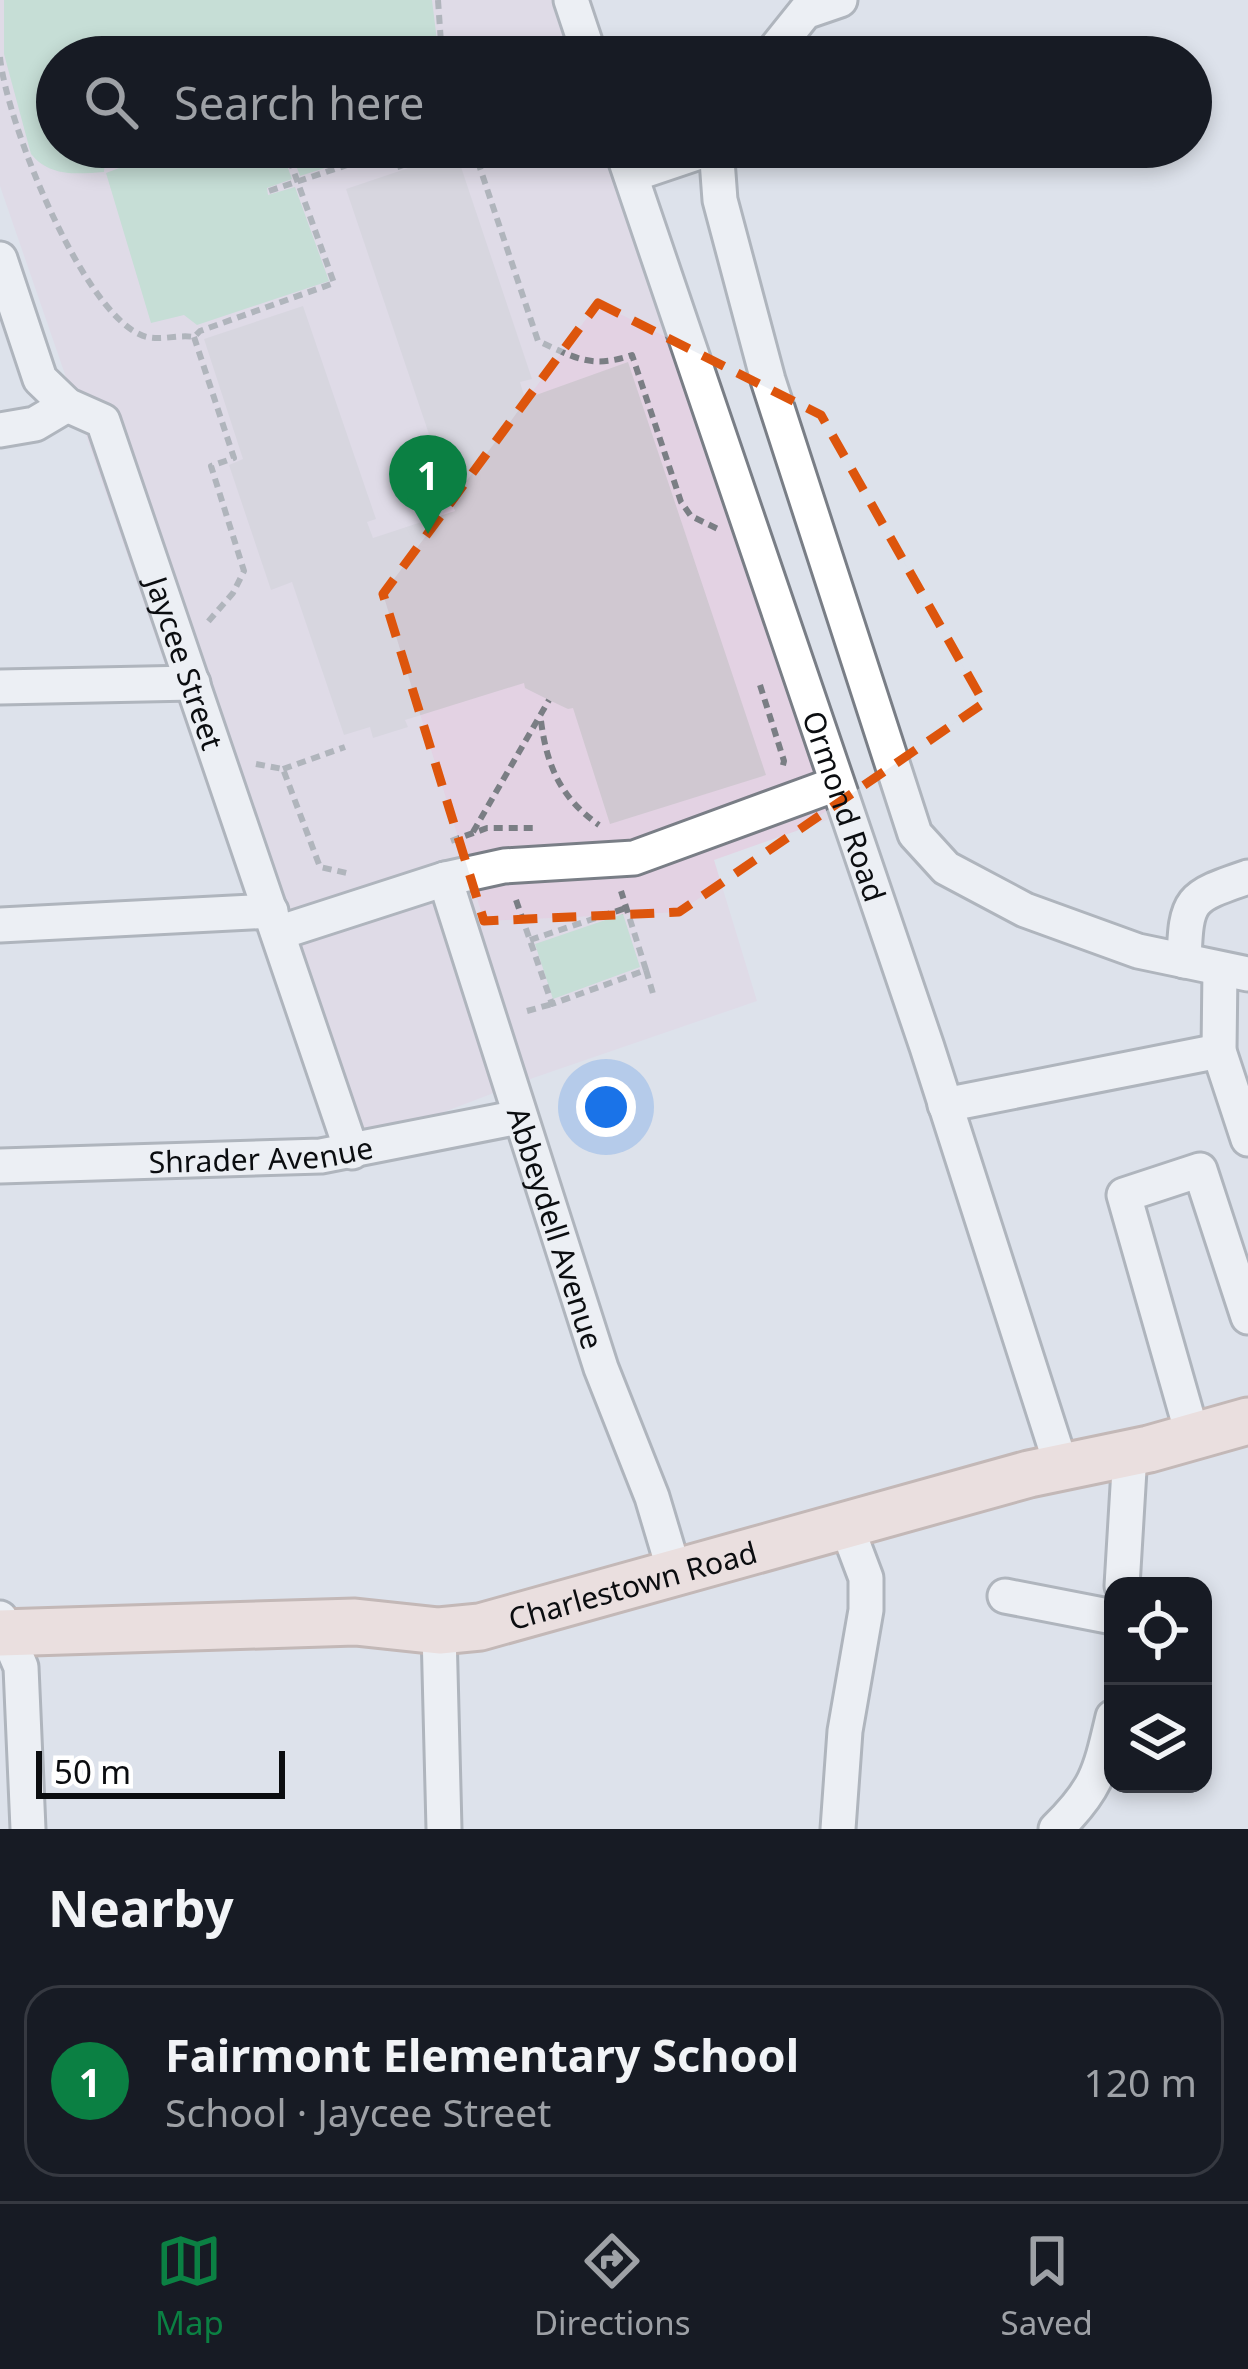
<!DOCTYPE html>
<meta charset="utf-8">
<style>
:root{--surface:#171b24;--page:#242831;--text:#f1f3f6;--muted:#9ea1a6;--line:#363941;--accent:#0b8043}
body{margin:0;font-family:"Noto Sans",sans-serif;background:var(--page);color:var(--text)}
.controls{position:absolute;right:36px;bottom:36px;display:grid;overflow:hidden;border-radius:24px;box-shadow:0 6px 18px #0003}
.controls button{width:108px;height:108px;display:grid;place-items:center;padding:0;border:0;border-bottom:3px solid var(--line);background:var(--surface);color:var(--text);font:60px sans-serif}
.scale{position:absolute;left:36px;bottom:30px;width:249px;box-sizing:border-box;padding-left:12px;border:6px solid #0b0d10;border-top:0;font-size:33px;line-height:42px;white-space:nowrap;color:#0b0d10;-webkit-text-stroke:9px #fff;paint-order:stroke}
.you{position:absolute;left:606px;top:1107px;width:42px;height:42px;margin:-30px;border:9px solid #fff;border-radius:50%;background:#1a73e8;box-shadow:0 0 0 18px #1a73e833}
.badge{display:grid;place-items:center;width:78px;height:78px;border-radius:50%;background:var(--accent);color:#fff;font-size:39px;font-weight:700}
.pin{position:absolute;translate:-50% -99px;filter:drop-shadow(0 3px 6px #0008)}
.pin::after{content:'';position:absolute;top:63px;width:42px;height:36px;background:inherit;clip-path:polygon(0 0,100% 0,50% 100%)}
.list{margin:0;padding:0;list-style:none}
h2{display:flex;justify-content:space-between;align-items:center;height:156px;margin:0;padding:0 48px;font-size:51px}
h2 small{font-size:39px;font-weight:400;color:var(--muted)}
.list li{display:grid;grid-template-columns:78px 1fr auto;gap:36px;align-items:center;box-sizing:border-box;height:192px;margin:0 24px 24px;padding:0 24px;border:3px solid var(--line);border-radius:36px}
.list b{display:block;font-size:45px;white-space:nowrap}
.list p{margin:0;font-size:39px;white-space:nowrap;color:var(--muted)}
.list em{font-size:39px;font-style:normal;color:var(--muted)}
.icon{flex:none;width:66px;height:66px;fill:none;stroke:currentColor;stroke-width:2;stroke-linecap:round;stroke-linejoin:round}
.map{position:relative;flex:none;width:1248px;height:1829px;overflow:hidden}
.search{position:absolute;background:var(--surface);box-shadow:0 6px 18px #0003;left:36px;right:36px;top:36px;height:132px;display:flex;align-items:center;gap:30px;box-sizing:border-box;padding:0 42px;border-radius:66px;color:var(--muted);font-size:45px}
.sheet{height:372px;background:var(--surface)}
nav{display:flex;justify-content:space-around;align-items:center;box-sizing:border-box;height:168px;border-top:3px solid var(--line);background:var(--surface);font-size:33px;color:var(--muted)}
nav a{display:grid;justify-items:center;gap:6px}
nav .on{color:var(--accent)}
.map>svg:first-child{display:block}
.education{fill:#e3d2e3}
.green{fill:#aad9bd}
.building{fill:#d0c8d1}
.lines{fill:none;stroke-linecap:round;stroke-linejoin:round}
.minor-casing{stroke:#797e86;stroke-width:39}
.major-casing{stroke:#a48578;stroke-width:51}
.path{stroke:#7a7e84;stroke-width:6;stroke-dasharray:9 6;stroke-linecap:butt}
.minor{stroke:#fff;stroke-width:33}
.major{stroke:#fadcd0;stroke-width:45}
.marked{fill:none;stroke:#dd550c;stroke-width:9;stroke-dasharray:24 15;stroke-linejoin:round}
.labels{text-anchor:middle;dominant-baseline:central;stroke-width:12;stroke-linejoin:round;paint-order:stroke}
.street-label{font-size:30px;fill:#0b0d10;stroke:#fff}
</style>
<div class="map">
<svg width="1248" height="1829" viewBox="0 0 1248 1829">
<rect width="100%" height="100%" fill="#dde2eb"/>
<polygon class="education" points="0,0 555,0 575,57 57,57 57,147 606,147 833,818 714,860 757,1001 533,1078 334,1154 0,186"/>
<g class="green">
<path d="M4 0H432L439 57H57V147H280L292 179 267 188 268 195 295 187 329 281 197 325 184 315 151 323 106 173 143 159 137 151 105 162 104 172C76 174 50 177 31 154L4 54Z"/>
<polygon points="289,147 387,147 387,148 300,176"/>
<polygon points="623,914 640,967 553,999 535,944"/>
</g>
<polygon class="building" points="456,152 532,379 520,382 525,399 628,362 766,775 610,824 573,708 568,709 549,700 525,688 524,683 405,720 408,727 373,738 370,727 344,735 292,582 271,590 229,465 243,459 204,339 303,306 376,519 367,522 373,538 455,511 346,189"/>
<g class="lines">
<defs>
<g id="minor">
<polyline points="571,0 590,57"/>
<polyline points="769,57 805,12 840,0"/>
<path id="s1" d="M621 147 927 1047 1061 1465"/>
<polyline points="716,147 720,200 768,380 915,834 946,868 1025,910 1138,951 1248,974"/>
<polyline points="631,175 714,147"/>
<path id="s2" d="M0 259 40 379 67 405 103 421 352 1152"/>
<polyline points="0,430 35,424 67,405"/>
<polyline points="0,687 193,683"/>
<path id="s3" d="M445 879 601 1368 652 1497 675 1574"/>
<polyline points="0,925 271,911"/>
<polyline points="278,933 445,879 504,866 634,858 836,784"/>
<path d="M1184 961C1186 898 1189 897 1248 877"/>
<polyline points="1220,969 1219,1051 1248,1139"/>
<polyline points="945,1105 1219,1051"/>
<path id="s4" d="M0 1166 321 1156 519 1117"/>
<polyline points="1193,1437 1124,1195 1200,1170 1248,1317"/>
<polyline points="1122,1586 1130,1453"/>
<polyline points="1005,1596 1113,1617"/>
<polyline points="0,1618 21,1667 28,1829"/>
<polyline points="439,1631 444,1829"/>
<polyline points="838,1829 845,1731 866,1610 866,1578 846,1525"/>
<path d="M1056 1829C1097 1789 1100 1772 1113 1717"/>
</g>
<g id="major">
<path id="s5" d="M0 1633 355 1622 439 1631 480 1627 1029 1474 1149 1449 1248 1421"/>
</g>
</defs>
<use href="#minor" class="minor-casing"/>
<use href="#major" class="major-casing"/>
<g class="path">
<polyline points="438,0 442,57"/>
<path d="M0 57C6 121 80 306 139 334 156 343 175 334 194 337L200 331 334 283 285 147"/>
<path d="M473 147 538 341C576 358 591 369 632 355L681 502 691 516 718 529"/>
<polyline points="395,150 401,169"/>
<polyline points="269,191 401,147"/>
<polyline points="194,337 234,458 211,466 244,571 233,593 207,623"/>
<polyline points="760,685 784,761 782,769"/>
<path d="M541 721C547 767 561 798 599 825"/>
<polyline points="256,764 283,769 320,867 347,873"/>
<polyline points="283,769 345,747"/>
<polyline points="473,832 549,700"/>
<polyline points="451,841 487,828 537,828"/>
<polyline points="516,900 552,1004 646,970 621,891"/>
<polyline points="530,940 626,908"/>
<polyline points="646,970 654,997"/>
<polyline points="527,1011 552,1004"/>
</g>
<use href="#minor" class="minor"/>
<use href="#major" class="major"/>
</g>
<path d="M0 0H1248V1829H0ZM598 303 821 415 984 703 679 912 484 921 383 594Z" fill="#dde2eb" fill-opacity=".55" fill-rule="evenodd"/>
<path class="marked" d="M598 303 821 415 984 703 679 912 484 921 383 594Z"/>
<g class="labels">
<g class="street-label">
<text stroke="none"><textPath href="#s2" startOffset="459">Jaycee Street</textPath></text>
<text stroke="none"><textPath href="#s1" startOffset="696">Ormond Road</textPath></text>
<text stroke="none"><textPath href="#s4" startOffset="261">Shrader Avenue</textPath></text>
<text stroke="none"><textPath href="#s3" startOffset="366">Abbeydell Avenue</textPath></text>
<text stroke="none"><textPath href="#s5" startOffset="639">Charlestown Road</textPath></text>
</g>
</g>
</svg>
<div class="controls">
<button><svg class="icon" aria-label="locate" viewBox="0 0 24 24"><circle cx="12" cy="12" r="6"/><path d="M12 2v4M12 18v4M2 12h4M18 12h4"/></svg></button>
<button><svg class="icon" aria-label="layers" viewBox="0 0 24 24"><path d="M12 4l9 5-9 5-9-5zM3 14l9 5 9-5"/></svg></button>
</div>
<div class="scale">50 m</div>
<div class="you"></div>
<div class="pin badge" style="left:428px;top:534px">1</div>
<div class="search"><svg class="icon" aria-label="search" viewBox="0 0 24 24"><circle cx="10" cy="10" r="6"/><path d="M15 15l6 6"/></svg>Search here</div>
</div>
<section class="sheet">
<h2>Nearby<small></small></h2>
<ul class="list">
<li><span class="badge">1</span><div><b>Fairmont Elementary School</b><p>School · Jaycee Street</p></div><em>120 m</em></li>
</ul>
</section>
<nav>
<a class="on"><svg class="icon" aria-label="map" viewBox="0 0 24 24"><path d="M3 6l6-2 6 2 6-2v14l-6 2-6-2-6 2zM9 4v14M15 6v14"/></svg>Map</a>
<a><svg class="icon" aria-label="directions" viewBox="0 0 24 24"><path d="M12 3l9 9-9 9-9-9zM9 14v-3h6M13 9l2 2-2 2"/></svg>Directions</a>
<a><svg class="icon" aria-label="saved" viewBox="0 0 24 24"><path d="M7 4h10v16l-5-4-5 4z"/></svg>Saved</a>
</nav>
